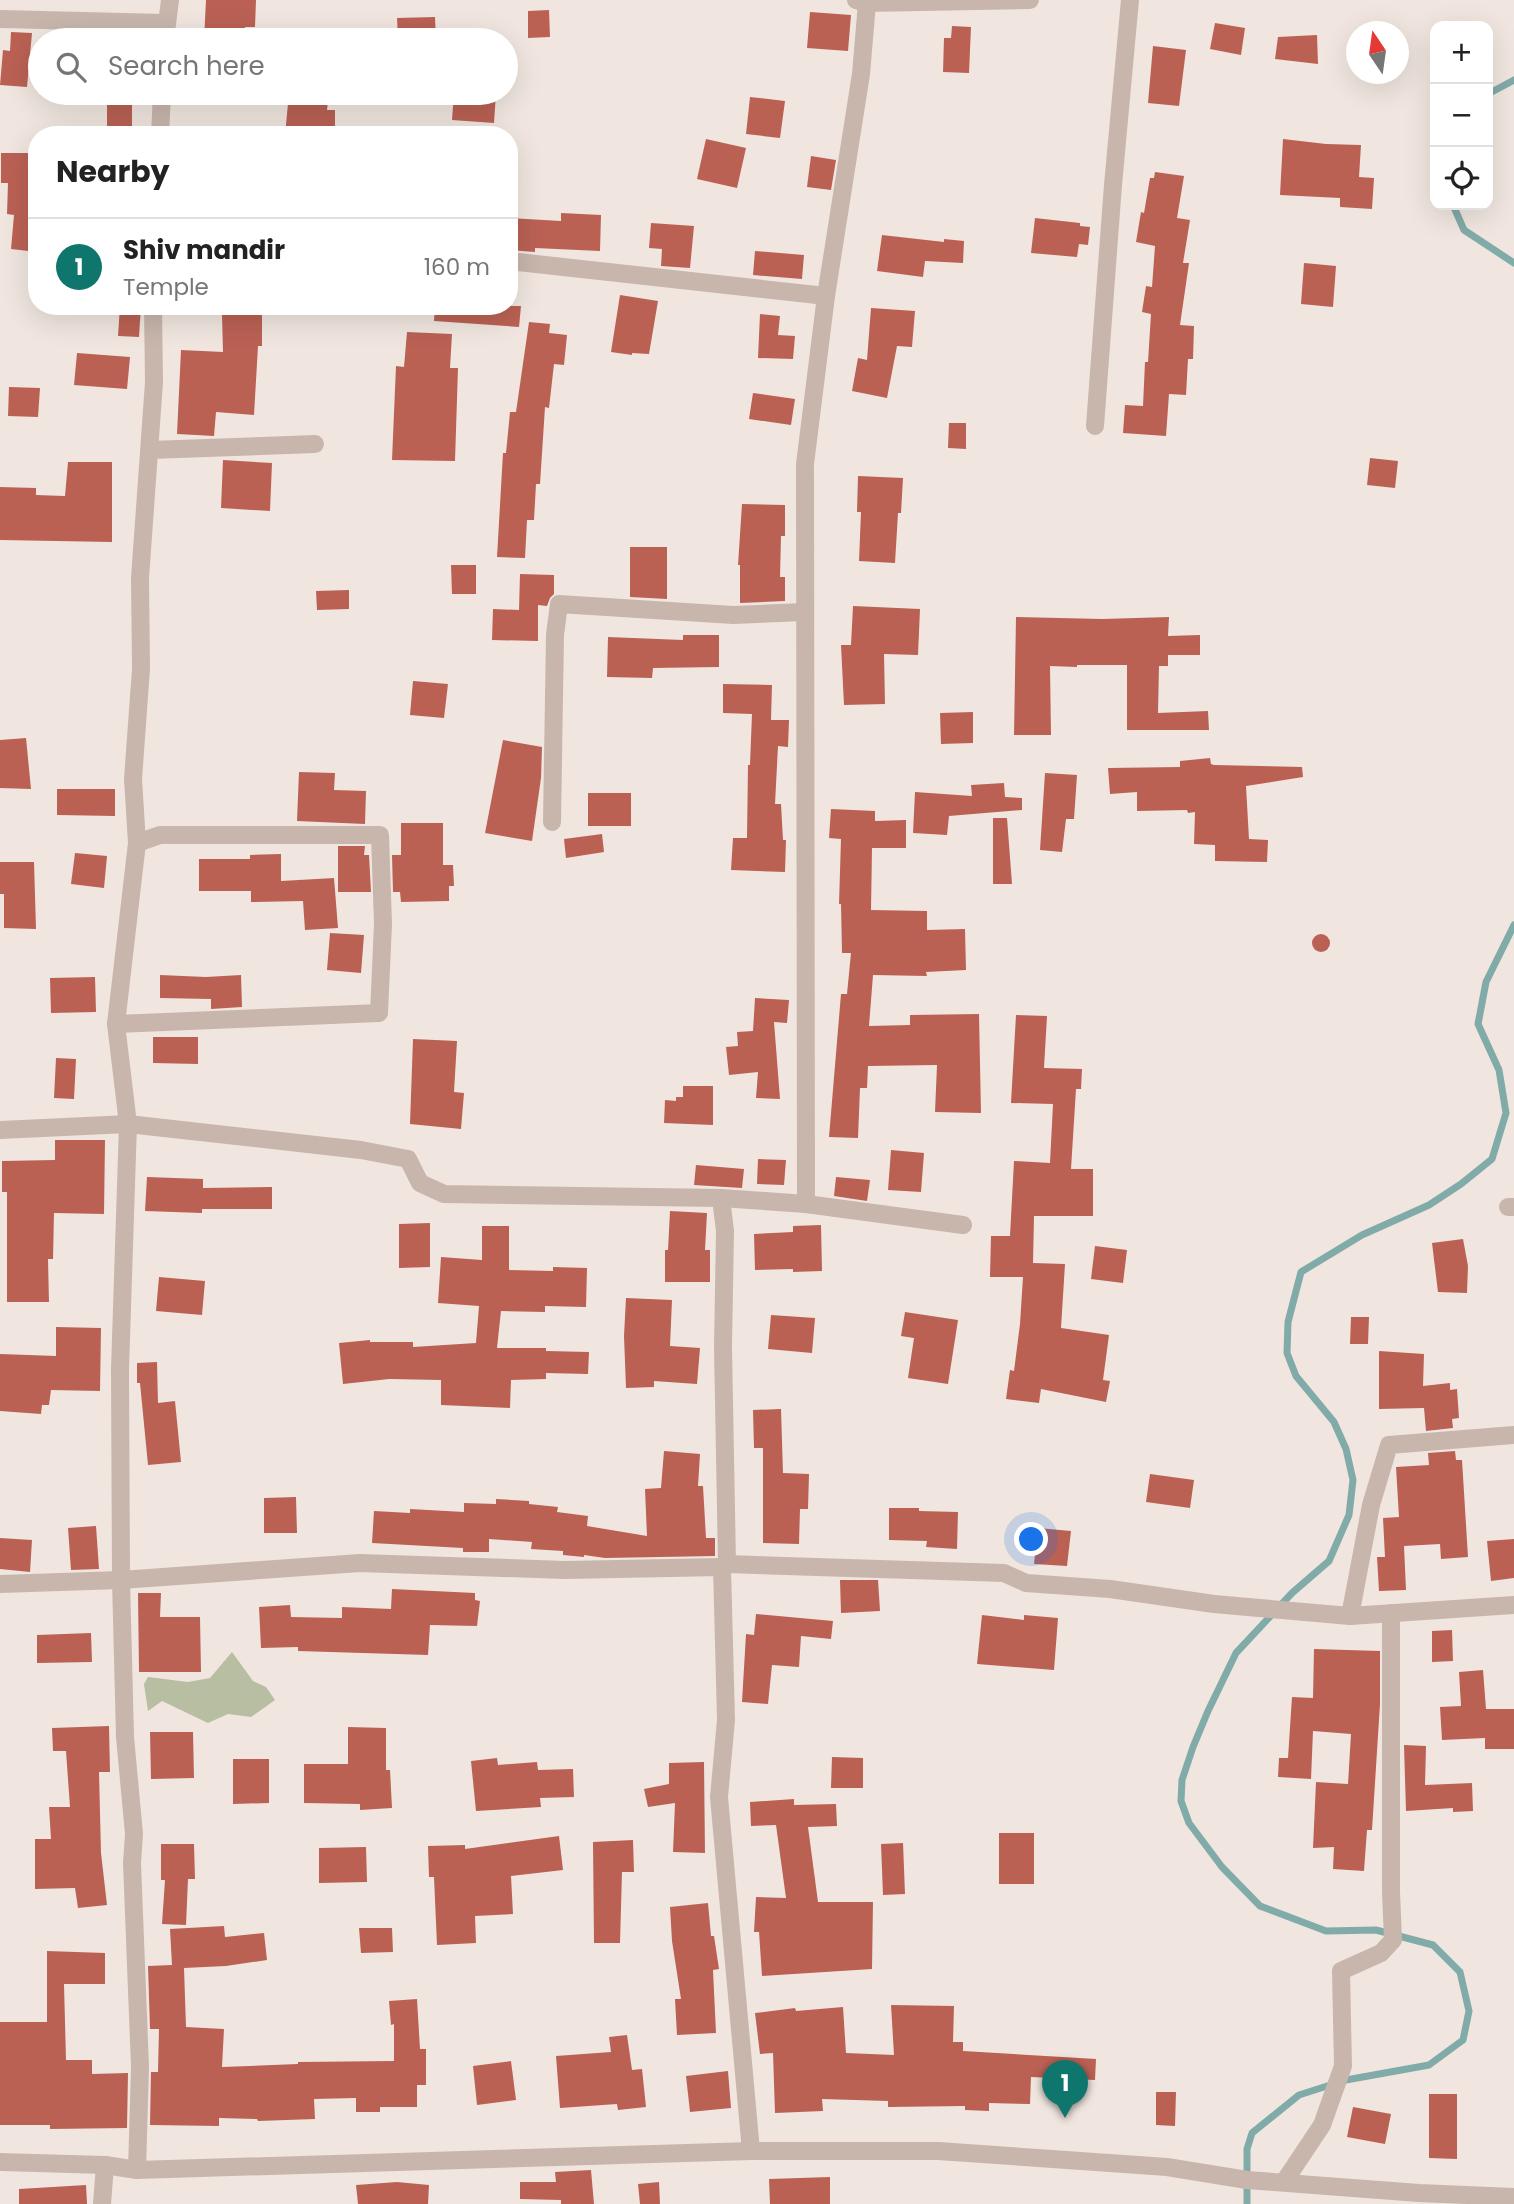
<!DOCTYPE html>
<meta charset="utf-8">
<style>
:root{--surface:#fff;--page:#f6f6f6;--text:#222;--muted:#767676;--line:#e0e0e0;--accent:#0f766e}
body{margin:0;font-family:Poppins,sans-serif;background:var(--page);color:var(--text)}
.controls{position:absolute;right:21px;top:21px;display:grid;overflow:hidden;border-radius:14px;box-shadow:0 7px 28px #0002}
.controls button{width:63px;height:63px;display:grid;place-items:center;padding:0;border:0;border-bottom:2px solid var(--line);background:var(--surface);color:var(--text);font:35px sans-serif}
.compass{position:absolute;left:1346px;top:21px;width:63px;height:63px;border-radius:50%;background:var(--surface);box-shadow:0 7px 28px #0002;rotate:347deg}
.you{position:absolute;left:1032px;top:1540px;width:24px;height:24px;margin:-18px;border:5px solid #fff;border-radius:50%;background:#1a73e8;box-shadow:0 0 0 10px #1a73e833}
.badge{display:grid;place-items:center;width:46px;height:46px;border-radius:50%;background:var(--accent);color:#fff;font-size:23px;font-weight:700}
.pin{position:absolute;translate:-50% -58px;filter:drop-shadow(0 2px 4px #0008)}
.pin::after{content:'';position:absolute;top:37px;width:24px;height:21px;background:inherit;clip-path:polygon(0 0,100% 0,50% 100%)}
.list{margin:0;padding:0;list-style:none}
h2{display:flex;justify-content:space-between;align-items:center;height:91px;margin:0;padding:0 28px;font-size:30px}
h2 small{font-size:23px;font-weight:400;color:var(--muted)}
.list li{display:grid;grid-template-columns:46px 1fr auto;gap:21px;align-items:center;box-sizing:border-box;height:98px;padding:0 28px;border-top:2px solid var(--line)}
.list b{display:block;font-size:26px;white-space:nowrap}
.list p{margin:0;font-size:23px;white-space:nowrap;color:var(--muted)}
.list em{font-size:23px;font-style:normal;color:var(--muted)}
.icon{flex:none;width:38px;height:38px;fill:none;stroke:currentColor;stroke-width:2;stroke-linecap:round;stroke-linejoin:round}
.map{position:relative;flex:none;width:1514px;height:2204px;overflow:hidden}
.search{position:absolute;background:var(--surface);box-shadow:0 7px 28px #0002;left:28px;top:28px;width:490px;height:77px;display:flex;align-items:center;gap:18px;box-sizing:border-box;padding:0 24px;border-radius:38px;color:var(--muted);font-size:26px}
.panel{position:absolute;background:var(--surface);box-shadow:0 7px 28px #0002;left:28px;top:126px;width:490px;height:189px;border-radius:28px}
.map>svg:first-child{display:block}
.green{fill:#b7bea1}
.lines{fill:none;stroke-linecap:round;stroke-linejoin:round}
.stream{stroke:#81aba8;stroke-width:7}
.building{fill:#ba6154}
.street{stroke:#c8b6ac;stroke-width:18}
</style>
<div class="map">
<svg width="1514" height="2204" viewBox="0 0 1514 2204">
<rect width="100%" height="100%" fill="#f0e6df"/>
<polygon class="green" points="232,1652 253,1681 266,1687 275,1700 251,1717 228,1714 208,1723 162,1701 148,1711 144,1684 148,1677 188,1682 210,1678"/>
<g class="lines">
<g class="stream">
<polyline points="1488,94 1514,80"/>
<polyline points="1453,205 1464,230 1514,263"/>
<polyline points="1247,2204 1247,2149 1252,2133 1299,2095 1346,2080 1429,2065 1463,2040 1469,2011 1460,1972 1433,1945 1376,1930 1326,1931 1260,1906 1222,1867 1189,1823 1181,1801 1182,1780 1193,1747 1208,1711 1236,1653 1292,1593 1329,1561 1349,1515 1353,1480 1346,1449 1334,1422 1296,1376 1287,1353 1288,1322 1301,1272 1362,1235 1429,1205 1461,1184 1492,1159 1506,1113 1499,1070 1478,1024 1486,982 1514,925"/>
</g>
</g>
<g class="building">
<polygon points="206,0 256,0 255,27 245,27 245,40 204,40"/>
<polygon points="549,10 550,37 528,38 528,11"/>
<polygon points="810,12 851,15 848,51 807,48"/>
<polygon points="435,17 436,40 398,40 397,18"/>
<polygon points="1215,23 1245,28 1241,55 1210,49"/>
<polygon points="952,26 971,27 969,73 943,72 944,38 951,38"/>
<polygon points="11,32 32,33 27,87 0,85 3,50 10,51"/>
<polygon points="1317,35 1318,64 1275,59 1278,37"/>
<polygon points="1153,46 1186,50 1179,106 1148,103"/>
<polygon points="289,93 329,93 327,110 335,110 335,135 285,135"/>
<polygon points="454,93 496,93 494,123 452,120"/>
<rect x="107" y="96" width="25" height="39"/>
<polygon points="750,97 785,101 780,138 746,134"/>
<polygon points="706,139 746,148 737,188 697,179"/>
<polygon points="1283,139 1326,144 1361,145 1359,177 1374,178 1372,209 1340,207 1340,198 1280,195"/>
<polygon points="1,153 37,153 37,252 11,249 14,215 7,214 8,183 1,183"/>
<polygon points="811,156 836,160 831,190 807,187"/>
<polygon points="1155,172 1184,176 1177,218 1190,220 1183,263 1189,263 1180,325 1194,326 1193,359 1188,359 1186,395 1169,394 1166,436 1123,433 1125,405 1143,406 1145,362 1148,362 1151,314 1142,312 1146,286 1152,287 1155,246 1136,242 1141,212 1144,213 1150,178 1154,178"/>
<polygon points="561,213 601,215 600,251 535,248 535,252 509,250 509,218 561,221"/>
<polygon points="1035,218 1080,223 1080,226 1090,227 1088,245 1079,244 1077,257 1031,253"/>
<polygon points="651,223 694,226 690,268 661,266 662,249 649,248"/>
<polygon points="882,235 944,242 944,239 964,241 963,263 925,261 923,277 877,271"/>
<polygon points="755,251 804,255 802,279 753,275"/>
<polygon points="1304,263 1336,266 1333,307 1301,304"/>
<polygon points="620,295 658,301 649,354 632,353 632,355 611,352"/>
<polygon points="120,306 141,306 139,337 118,336"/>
<polygon points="435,306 521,306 519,327 434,321"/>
<polygon points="871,308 915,311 912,347 897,346 887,398 852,391 858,358 867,360"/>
<polygon points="760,314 780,316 778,335 795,336 793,359 758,358"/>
<polygon points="222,315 262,315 262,346 258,346 254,415 216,412 214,436 177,434 181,350 223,352"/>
<polygon points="529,322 550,324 549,333 567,335 564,365 554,364 549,408 545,407 540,484 536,484 534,520 527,520 525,558 497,557 503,453 506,453 510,412 516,412"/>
<polygon points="407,332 452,334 450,368 458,368 455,461 392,460 396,366 404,367"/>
<polygon points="77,353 130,357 127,389 74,385"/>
<polygon points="9,387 40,388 38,417 8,416"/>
<polygon points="753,393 795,399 791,425 749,419"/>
<polygon points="949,423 966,423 966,449 948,448"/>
<polygon points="1370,458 1398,461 1395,488 1367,485"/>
<polygon points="223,460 272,463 270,511 221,508"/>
<polygon points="68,462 112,462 112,542 0,540 0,487 36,488 36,495 65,496"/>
<polygon points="858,476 903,478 901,513 898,513 895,563 859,561 861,512 857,512"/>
<polygon points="742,504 785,505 785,536 781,536 780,577 785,577 785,601 740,603 740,565 738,565"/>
<polygon points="630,547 667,547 667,599 630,597"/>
<polygon points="451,565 476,565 476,594 452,594"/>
<polygon points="520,574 554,575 554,594 550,598 547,606 538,605 538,641 492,640 493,609 519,610"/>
<polygon points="349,590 349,609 317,610 316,591"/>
<polygon points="853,606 920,609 918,655 884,654 885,704 844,705 841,645 851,645"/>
<polygon points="1016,617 1102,619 1169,617 1168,636 1200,635 1200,655 1168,655 1168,666 1159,666 1158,713 1208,711 1209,730 1127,730 1127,665 1077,665 1077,667 1050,666 1051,735 1014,735"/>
<polygon points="683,635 719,635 719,667 653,668 652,678 607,677 608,637 683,640"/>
<polygon points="413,681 448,684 444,718 410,715"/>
<polygon points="723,684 772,685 771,720 789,720 788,747 778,746 775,804 781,804 783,840 786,840 785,872 731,870 733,838 747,838 748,765 750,765 752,714 723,713"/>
<polygon points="973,712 973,743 941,744 940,713"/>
<polygon points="26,738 31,789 0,788 0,740"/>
<polygon points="503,740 542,747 541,778 532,841 485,833"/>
<polygon points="1210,758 1211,764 1214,765 1302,767 1303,777 1246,786 1249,839 1268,840 1267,862 1215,861 1215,845 1194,844 1195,812 1188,813 1187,810 1137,811 1137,792 1110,794 1108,768 1180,767 1180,761"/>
<polygon points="299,772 335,773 334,790 366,791 365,824 297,821"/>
<polygon points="1045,773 1077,775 1074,819 1066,819 1062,852 1040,850"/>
<polygon points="1004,783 1005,797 1022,798 1022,810 949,816 947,835 913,833 915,792 972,796 971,785"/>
<polygon points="57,789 115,789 115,816 57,815"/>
<rect x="588" y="793" width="43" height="33"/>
<polygon points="831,809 875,811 875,821 906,820 906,848 872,848 871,910 927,911 927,930 965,929 966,970 926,972 927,976 873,975 869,1026 910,1025 910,1015 979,1014 981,1113 935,1112 937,1065 868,1066 867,1088 860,1088 858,1138 829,1137 841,994 847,994 851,953 842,953 841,904 839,904 841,839 829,838"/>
<polygon points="993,818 1007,818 1012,884 993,884"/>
<polygon points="401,823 443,823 443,865 453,865 454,886 449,886 449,901 401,902 400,892 393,892 392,855 401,855"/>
<polygon points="602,834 604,852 566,858 564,839"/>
<polygon points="338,846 365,846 364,855 369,855 371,892 338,892"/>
<polygon points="75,853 107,856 104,888 71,884"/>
<polygon points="281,854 281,881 334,878 338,928 305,930 303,901 251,902 251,891 199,891 199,859 250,859 250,855"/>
<polygon points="0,862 34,862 36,929 4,928 4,894 0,894"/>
<polygon points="330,933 364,935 361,973 327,970"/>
<circle cx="1321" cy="943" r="9"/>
<polygon points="160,975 206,977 241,975 242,1007 211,1009 211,999 160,998"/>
<polygon points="95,977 96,1012 51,1013 50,978"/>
<polygon points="755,998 789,1000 787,1023 774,1022 780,1099 756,1098 758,1072 729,1075 726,1047 738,1046 737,1032 753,1031"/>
<polygon points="1016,1015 1047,1016 1044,1068 1082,1069 1081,1089 1076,1089 1071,1169 1093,1169 1093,1216 1034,1216 1033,1263 1065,1264 1061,1328 1109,1335 1103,1380 1110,1381 1106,1402 1041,1389 1039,1403 1006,1399 1010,1370 1014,1371 1020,1324 1023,1277 990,1277 991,1236 1010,1236 1014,1161 1050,1163 1053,1104 1011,1103"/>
<polygon points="153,1037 198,1037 198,1064 153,1063"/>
<polygon points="413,1039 457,1041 454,1092 464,1093 461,1129 410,1124"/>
<polygon points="56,1058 76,1059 74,1099 54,1098"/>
<polygon points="683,1086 713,1086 713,1125 664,1123 665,1100 676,1101 676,1097 683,1097"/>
<polygon points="55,1140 105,1140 104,1214 54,1213 53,1259 48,1259 49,1302 7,1302 7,1192 2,1192 2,1161 55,1160"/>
<polygon points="891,1150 924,1153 921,1192 888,1190"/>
<polygon points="758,1159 786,1160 784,1185 757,1184"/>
<polygon points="696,1165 744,1169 742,1188 694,1185"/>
<polygon points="147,1177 203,1179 203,1188 272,1187 272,1209 202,1209 202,1213 145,1211"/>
<polygon points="836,1177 870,1180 867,1201 834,1196"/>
<polygon points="670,1211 707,1213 705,1250 710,1250 710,1282 665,1282 665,1250 668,1250"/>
<polygon points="430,1223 430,1267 399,1268 399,1224"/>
<polygon points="821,1225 822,1271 793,1272 793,1269 755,1270 754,1234 793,1232 793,1226"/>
<polygon points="482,1226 509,1226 509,1270 553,1271 553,1267 587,1268 586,1307 545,1306 545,1312 501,1311 497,1348 546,1348 546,1351 589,1352 588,1374 546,1373 546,1379 511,1380 510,1408 441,1405 441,1380 389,1379 343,1384 339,1343 370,1340 370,1342 413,1342 413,1347 476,1343 479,1306 438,1303 441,1257 482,1260"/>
<polygon points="1463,1239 1468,1266 1467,1293 1438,1292 1432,1243"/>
<polygon points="1095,1246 1127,1250 1123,1283 1091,1279"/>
<polygon points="159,1277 205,1281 202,1315 156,1311"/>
<polygon points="626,1298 672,1300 670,1346 700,1348 697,1384 654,1381 654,1387 626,1388 624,1336"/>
<polygon points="905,1312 958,1320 948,1384 908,1378 914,1338 901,1336"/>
<polygon points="771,1315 815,1318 812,1353 768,1349"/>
<polygon points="1351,1317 1369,1317 1368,1344 1350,1344"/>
<polygon points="56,1327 101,1328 100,1391 51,1390 49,1405 42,1405 41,1414 0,1411 0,1354 56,1356"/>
<polygon points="1379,1351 1424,1354 1423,1386 1450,1383 1450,1390 1457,1389 1459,1418 1452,1419 1453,1428 1426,1431 1424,1408 1379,1409"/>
<polygon points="157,1362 158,1403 175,1401 181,1462 148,1465 140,1383 137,1383 137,1363"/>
<polygon points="781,1409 783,1473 809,1474 808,1509 800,1509 799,1544 763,1543 763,1448 754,1448 753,1410"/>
<polygon points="664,1451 700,1454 698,1486 703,1486 706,1538 715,1538 715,1556 605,1558 584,1555 584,1557 563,1555 563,1551 531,1549 532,1542 489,1539 489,1552 463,1552 463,1548 372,1543 374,1511 410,1513 410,1509 464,1512 464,1503 496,1504 496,1499 529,1501 529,1504 558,1507 557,1512 588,1516 587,1526 647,1536 645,1489 661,1488"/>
<polygon points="1455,1451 1456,1460 1462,1460 1468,1557 1441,1559 1440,1544 1404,1546 1406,1590 1379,1591 1377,1557 1385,1557 1383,1518 1399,1517 1396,1467 1429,1465 1428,1453"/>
<polygon points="1150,1474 1194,1480 1190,1508 1146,1502"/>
<polygon points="296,1497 297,1533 264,1533 264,1498"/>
<polygon points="889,1508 919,1508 919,1511 958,1512 957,1549 926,1547 927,1541 889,1540"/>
<polygon points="96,1526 99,1569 71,1570 68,1528"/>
<polygon points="1038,1528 1071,1531 1067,1566 1034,1564"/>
<polygon points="0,1538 32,1540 30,1572 0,1569"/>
<polygon points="1514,1539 1514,1578 1491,1581 1487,1541"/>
<polygon points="840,1580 878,1580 880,1611 841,1613"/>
<polygon points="392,1589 475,1593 475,1600 480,1601 477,1626 430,1625 428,1655 298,1651 298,1647 261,1648 259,1607 290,1605 291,1617 342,1618 342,1607 391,1609"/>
<polygon points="138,1593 161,1593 160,1617 200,1617 201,1672 139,1672"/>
<polygon points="756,1614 833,1621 831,1639 801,1636 799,1667 772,1665 768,1704 742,1702 746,1634 754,1635"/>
<polygon points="982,1615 1024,1620 1024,1615 1058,1618 1054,1670 977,1664"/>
<polygon points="1452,1630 1453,1661 1432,1662 1432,1631"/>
<polygon points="91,1633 92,1662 37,1663 37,1635"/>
<polygon points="1314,1649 1380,1651 1380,1704 1372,1830 1367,1830 1364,1871 1333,1869 1334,1847 1313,1848 1316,1782 1348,1784 1351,1734 1313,1731 1311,1779 1278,1777 1279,1758 1288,1758 1292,1697 1313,1698"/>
<polygon points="1483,1670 1486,1709 1514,1709 1514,1749 1485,1749 1485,1738 1442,1740 1440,1707 1461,1706 1459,1672"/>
<polygon points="109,1726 110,1772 99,1772 101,1853 107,1905 78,1908 75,1888 35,1889 35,1839 51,1839 49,1807 70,1807 66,1751 53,1751 52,1728"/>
<polygon points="348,1727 386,1728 386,1770 390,1770 392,1808 360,1810 360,1804 304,1803 304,1764 348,1764"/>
<polygon points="150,1732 193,1732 194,1778 151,1779"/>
<polygon points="1404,1745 1426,1746 1425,1785 1472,1783 1473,1811 1453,1812 1453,1808 1406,1811"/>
<polygon points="832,1757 863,1758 863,1788 831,1788"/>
<polygon points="497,1758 498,1765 537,1762 538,1770 573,1769 574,1797 540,1798 541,1807 476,1811 471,1761"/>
<polygon points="233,1759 269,1759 269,1803 233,1804"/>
<polygon points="704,1762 705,1853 673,1852 675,1803 648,1807 644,1789 669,1784 669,1763"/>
<polygon points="794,1799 794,1805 836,1804 837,1826 808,1827 818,1902 873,1902 872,1969 762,1976 759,1932 754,1932 756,1897 786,1898 776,1825 751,1826 750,1802"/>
<rect x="999" y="1833" width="35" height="51"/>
<polygon points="559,1836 563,1870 511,1876 513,1914 475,1916 476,1943 437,1945 434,1877 429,1877 428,1846 465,1845 465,1849"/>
<polygon points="633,1840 634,1872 622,1872 620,1943 594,1943 593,1842"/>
<polygon points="903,1843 905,1894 883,1895 881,1844"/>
<polygon points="161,1844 194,1844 195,1879 188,1879 186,1925 162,1924 165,1880 161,1880"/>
<polygon points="366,1847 367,1882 319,1883 319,1848"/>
<polygon points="708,1903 711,1936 714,1936 719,1969 713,1970 716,2033 677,2035 675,1999 681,1999 672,1941 670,1907"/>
<polygon points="224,1926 225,1937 264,1933 267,1960 226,1966 184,1968 186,2027 224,2029 222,2067 298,2064 298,2062 394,2061 394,2024 391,2025 389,2001 417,1999 420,2049 426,2049 426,2085 417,2085 417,2107 380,2107 380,2112 356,2112 356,2098 314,2099 315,2119 258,2121 257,2119 219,2118 219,2126 150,2125 151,2072 158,2072 159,2029 150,2029 148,1966 172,1965 170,1929"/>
<polygon points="359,1928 392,1928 393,1952 361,1953"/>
<polygon points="47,1951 105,1953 105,1984 64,1984 66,2060 92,2060 92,2074 128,2073 127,2128 50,2129 50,2125 0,2125 0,2022 47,2022"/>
<polygon points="891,2005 954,2006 953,2042 963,2042 963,2051 1096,2059 1095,2080 1031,2077 1030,2104 989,2103 989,2111 965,2110 965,2106 888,2107 888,2101 822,2099 823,2111 775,2113 773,2053 760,2054 755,2013 795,2008 796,2011 843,2007 846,2053 894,2055"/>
<polygon points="627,2035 632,2070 642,2069 646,2107 618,2110 617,2104 560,2108 556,2056 611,2052 609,2037"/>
<polygon points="511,2061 516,2100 477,2105 473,2066"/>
<polygon points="728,2071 731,2108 690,2112 686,2076"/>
<polygon points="1156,2092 1176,2092 1175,2126 1156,2125"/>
<polygon points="1429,2094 1457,2094 1457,2159 1429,2158"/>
<polygon points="1353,2107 1391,2114 1385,2144 1347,2137"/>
<polygon points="591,2170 594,2204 561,2204 561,2200 520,2199 520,2182 556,2182 555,2172"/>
<polygon points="830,2177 830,2204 770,2204 769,2179"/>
<polygon points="397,2182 429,2185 428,2204 358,2204 356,2185"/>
<polygon points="659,2182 660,2204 640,2204 638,2184"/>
<polygon points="86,2185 87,2204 19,2204 19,2189"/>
</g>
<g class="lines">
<g class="street">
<polyline points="856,0 867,3 1030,0"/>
<polyline points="0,19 166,23"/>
<polyline points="165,40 170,0"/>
<polyline points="160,135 162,93"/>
<polyline points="509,261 826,296"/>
<polyline points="1095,426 1113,185 1130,0"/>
<polyline points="150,450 315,444"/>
<polyline points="552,822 555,635 559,604 733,615 804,612"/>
<polyline points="116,1024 379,1013 383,924 380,835 160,835 137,843"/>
<polyline points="0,1130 128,1124 361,1150 408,1159 420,1183 444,1194 721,1198 806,1204 963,1225"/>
<polyline points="721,1198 725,1231 723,1347 727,1564 722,1567 726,1720 719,1797 751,2151"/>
<polyline points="806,1204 805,464 826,296 861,74 867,3"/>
<polyline points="1508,1207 1514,1207"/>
<polyline points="727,1564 1004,1573 1026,1583 1110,1589 1214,1604 1350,1616 1514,1605"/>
<polyline points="0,1584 121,1580 360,1563 565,1570 722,1567"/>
<polyline points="1350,1616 1371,1505 1389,1445 1514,1435"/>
<polyline points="0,2162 105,2165 137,2170 751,2151 938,2151 1167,2167 1247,2180 1419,2193 1514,2197"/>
<polyline points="137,2170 140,2067 132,1863 134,1834 125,1737 121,1580 120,1369 128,1124 116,1024 137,843 133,779 141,669 140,578 154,382 153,306"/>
<polyline points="1284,2182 1322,2125 1343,2066 1341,1971 1381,1953 1393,1940 1391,1892 1391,1613"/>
<polyline points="102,2204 105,2165"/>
</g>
</g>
</svg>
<div class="controls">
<button>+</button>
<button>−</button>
<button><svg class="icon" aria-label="locate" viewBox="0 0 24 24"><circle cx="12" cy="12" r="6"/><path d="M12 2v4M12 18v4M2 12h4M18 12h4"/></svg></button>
</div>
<svg class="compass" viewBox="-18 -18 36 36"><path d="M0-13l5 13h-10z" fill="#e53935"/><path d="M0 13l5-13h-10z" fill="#767676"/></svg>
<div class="you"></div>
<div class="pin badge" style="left:1065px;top:2118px">1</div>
<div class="search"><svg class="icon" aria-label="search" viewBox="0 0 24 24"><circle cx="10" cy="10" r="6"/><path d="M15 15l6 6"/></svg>Search here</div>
<section class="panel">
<h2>Nearby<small></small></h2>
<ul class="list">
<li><span class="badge">1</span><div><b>Shiv mandir</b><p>Temple</p></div><em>160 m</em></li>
</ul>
</section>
</div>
